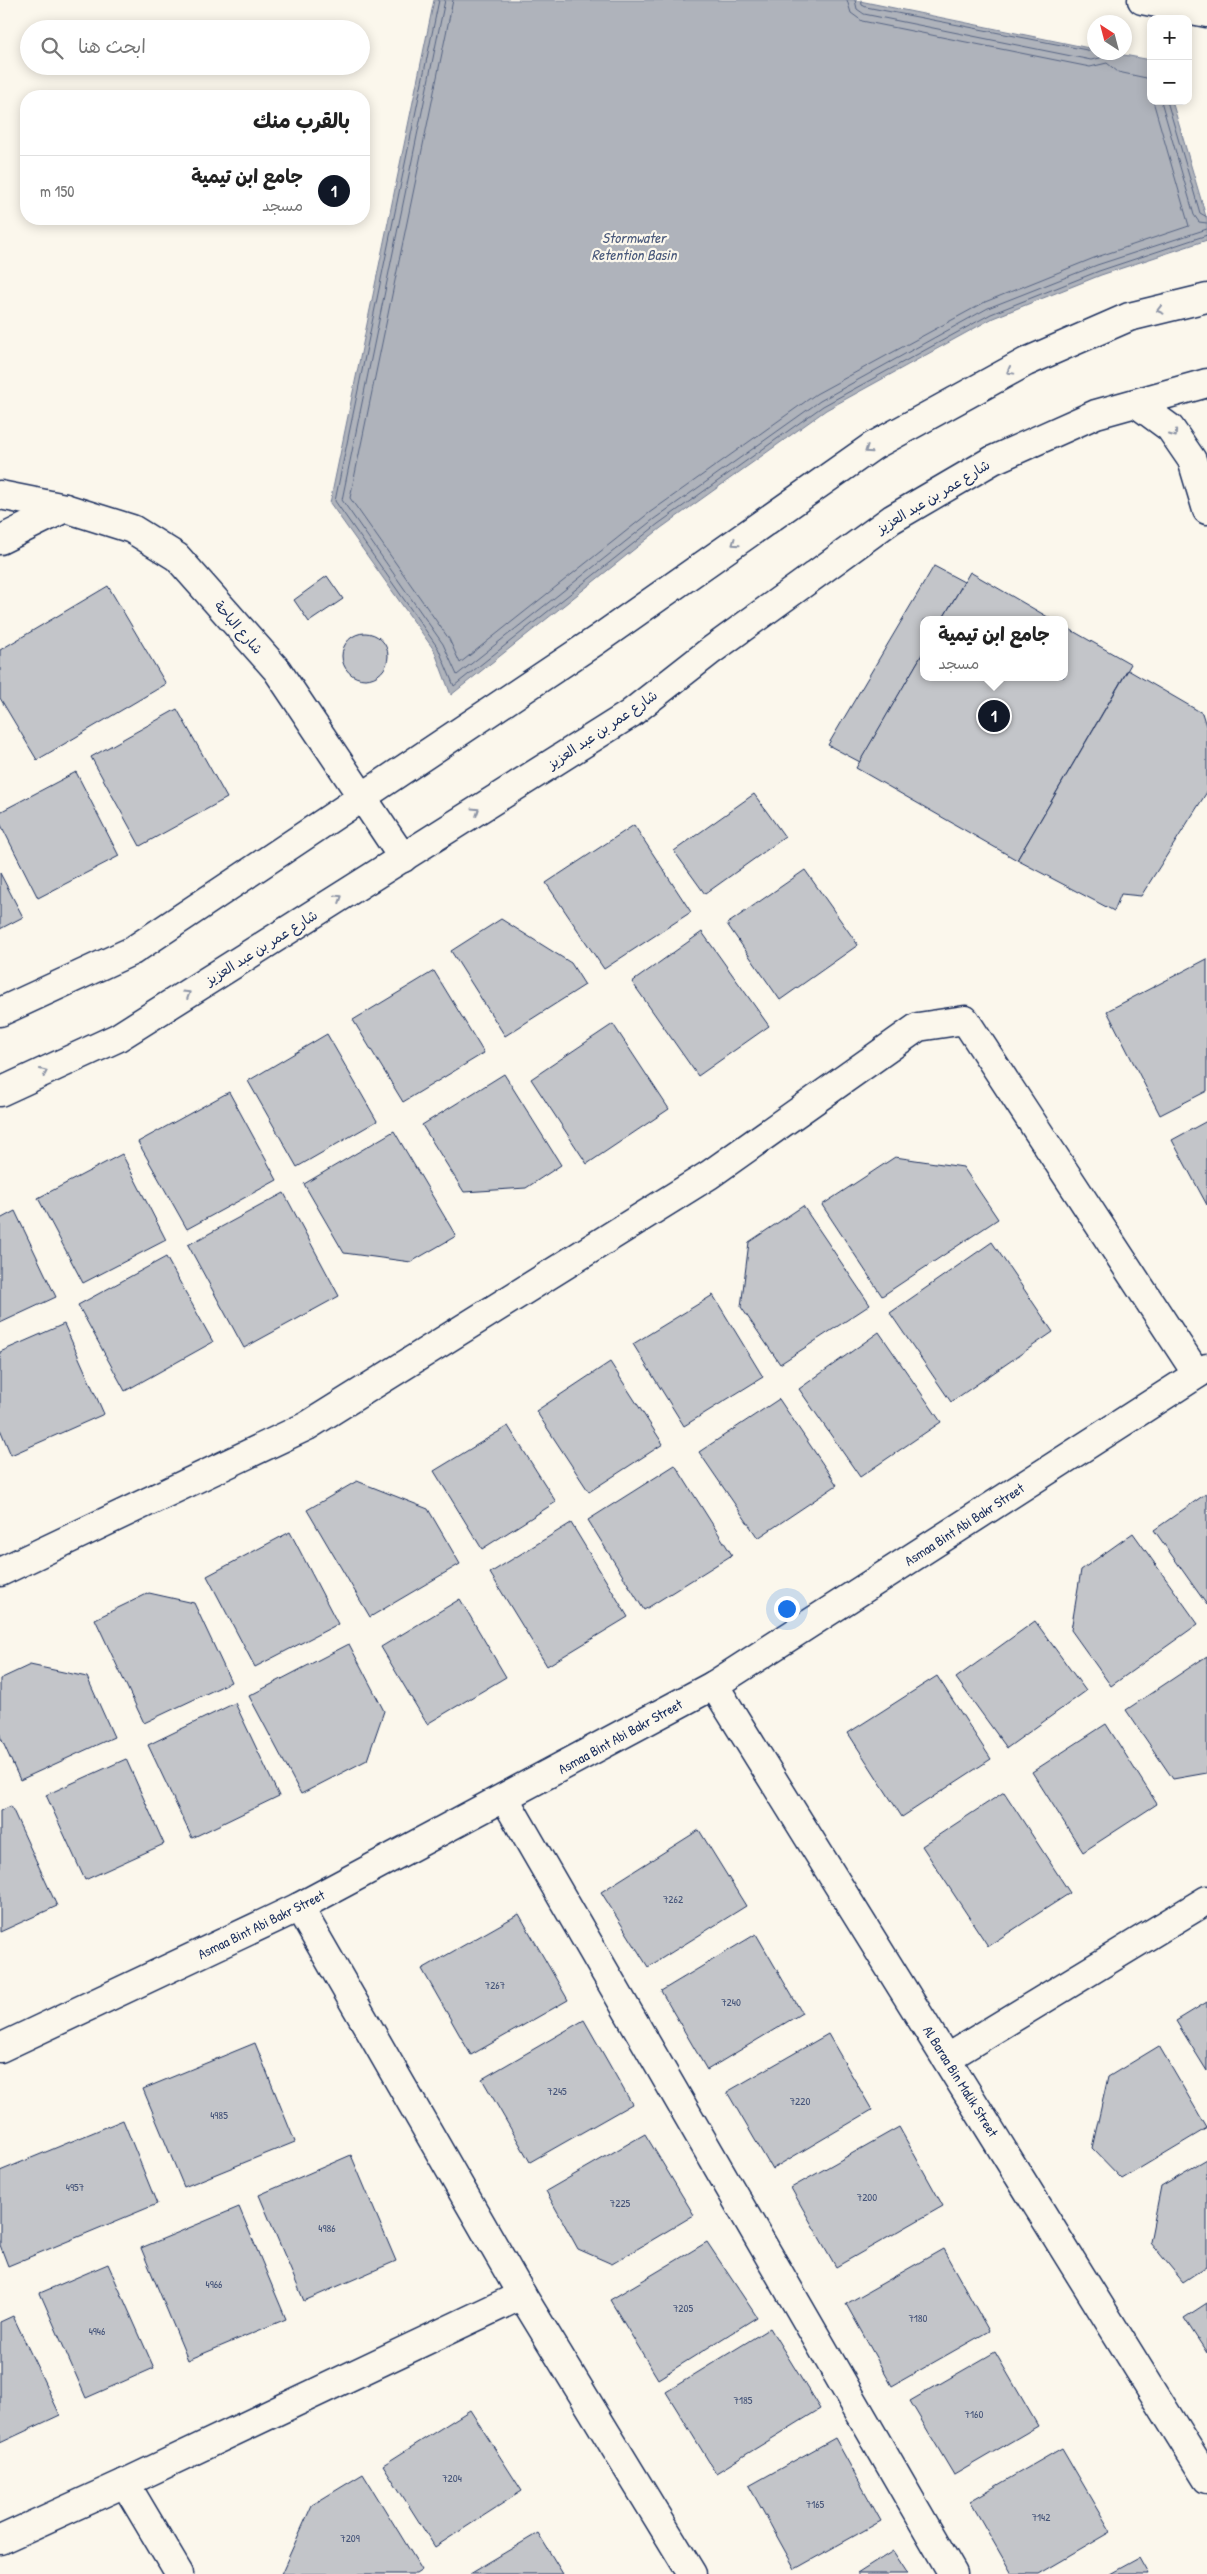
<!DOCTYPE html>
<html lang="ar">
<meta charset="utf-8">
<style>
:root{--surface:#fff;--page:#f2f2f2;--text:#222;--muted:#767676;--line:#e0e0e0;--accent:#111827}
body{margin:0;font-family:"Patrick Hand","Playpen Sans Arabic",sans-serif;background:var(--page);color:var(--text);direction:rtl}
.controls{position:absolute;right:15px;top:15px;display:grid;overflow:hidden;border-radius:10px;box-shadow:0 2px 12px #0003}
.controls button{width:45px;height:45px;display:grid;place-items:center;padding:0;border:0;border-bottom:1px solid var(--line);background:var(--surface);color:var(--text);font:25px sans-serif}
.compass{position:absolute;left:1087px;top:15px;width:45px;height:45px;border-radius:50%;background:var(--surface);box-shadow:0 2px 12px #0003;rotate:324deg}
.you{position:absolute;left:786px;top:1608px;width:18px;height:18px;margin:-12px;border:4px solid #fff;border-radius:50%;background:#1a73e8;box-shadow:0 0 0 8px #1a73e833}
.badge{display:grid;place-items:center;width:32px;height:32px;border-radius:50%;background:var(--accent);color:#fff;font-size:16px;font-weight:700}
.pin{position:absolute;translate:-50% -50%;border:2px solid #fff;box-shadow:0 1px 5px #0006}
.popup{position:absolute;left:920px;top:616px;width:148px;height:65px;box-sizing:border-box;display:grid;place-content:center;border-radius:10px;background:var(--surface);filter:drop-shadow(0 1px 4px #0005);font-size:16px;white-space:nowrap;color:var(--muted)}
.popup b{font-size:19px;color:var(--text)}
.popup::after{content:'';position:absolute;left:50%;top:100%;margin-left:-10px;border:10px solid transparent;border-top-color:var(--surface)}
.list{margin:0;padding:0;list-style:none}
h2{display:flex;justify-content:space-between;align-items:center;height:65px;margin:0;padding:0 20px;font-size:21px}
h2 small{font-size:16px;font-weight:400;color:var(--muted)}
.list li{display:grid;grid-template-columns:32px 1fr auto;gap:15px;align-items:center;box-sizing:border-box;height:70px;padding:0 20px;border-top:1px solid var(--line)}
.list b{display:block;font-size:19px;white-space:nowrap}
.list p{margin:0;font-size:16px;white-space:nowrap;color:var(--muted)}
.list em{font-size:16px;font-style:normal;color:var(--muted)}
.icon{flex:none;width:28px;height:28px;fill:none;stroke:currentColor;stroke-width:2;stroke-linecap:round;stroke-linejoin:round}
.map{position:relative;flex:none;width:1207px;height:2574px;overflow:hidden;direction:ltr}
.search{position:absolute;background:var(--surface);box-shadow:0 2px 12px #0003;left:20px;top:20px;width:350px;height:55px;display:flex;align-items:center;gap:12px;box-sizing:border-box;padding:0 18px;border-radius:28px;color:var(--muted);font-size:19px}
.panel{position:absolute;background:var(--surface);box-shadow:0 2px 12px #0003;left:20px;top:90px;width:350px;height:135px;border-radius:20px;direction:rtl}
.map>svg:first-child{display:block}
.water{fill:#afb3bb;stroke:#747e96}
.lines{fill:none;stroke-linecap:round;stroke-linejoin:round}
.shore{stroke:#566483;stroke-width:1}
.building{fill:#c3c5c9;stroke:#1b2f5e}
.minor-casing{stroke:#1b2f5e;stroke-width:31}
.major-casing{stroke:#1b2f5e;stroke-width:31}
.minor{stroke:#fbf7ec;stroke-width:28}
.major{stroke:#fbf7ec;stroke-width:28}
.oneway{stroke:#8b93a5}
.labels{text-anchor:middle;dominant-baseline:central;stroke-width:4.5;stroke-linejoin:round;paint-order:stroke}
.number-label{font-size:11px;fill:#455479}
.street-label{font-size:14px;fill:#1b2f5e;stroke:#fbf7ec}
.water-label{font-size:15px;font-style:italic;fill:#47577a;stroke:#fbf7ec}
</style>
<div class="map">
<svg width="1207" height="2574" viewBox="0 0 1207 2574">
<rect width="100%" height="100%" fill="#fbf7ec"/>
<filter id="ink" filterUnits="userSpaceOnUse"><feTurbulence type="fractalNoise" baseFrequency=".02" numOctaves="2"/><feDisplacementMap in="SourceGraphic" scale="10" xChannelSelector="R" yChannelSelector="G"/><feConvolveMatrix kernelMatrix="1 2 1 2 8 2 1 2 1" color-interpolation-filters="sRGB"/></filter>
<g filter="url(#ink)">
<polygon class="water" points="434,0 855,0 1094,49 1094,52 1113,53 1151,60 1151,101 1172,101 1207,220 1207,240 1101,275 993,318 826,410 661,528 451,695 434,650 330,503"/>
<g class="lines">
<g class="shore">
<polyline points="439,0 335,501 438,648 454,686 658,524 823,406 991,314 1099,271 1207,235"/>
<polyline points="445,0 342,500 443,644 457,675 654,519 820,401 988,308 1097,265 1207,229"/>
<polyline points="453,0 350,498 449,639 460,663 649,513 816,394 985,302 1094,258 1189,226 1153,101"/>
<polyline points="847,0 851,13 862,21 1090,67 1107,63 1118,72 1151,79"/>
<polyline points="855,0 857,9 864,14 1091,60 1100,58 1105,52"/>
<polyline points="861,0 862,5 866,7 1097,52"/>
<polyline points="1161,101 1194,215 1199,222 1207,223"/>
<polyline points="1167,101 1200,213 1207,217"/>
</g>
</g>
<g class="building">
<polygon points="934,566 964,582 942,620 924,620 924,651 860,762 828,745"/>
<polygon points="970,572 1053,620 942,620"/>
<polygon points="327,576 343,599 309,622 294,600"/>
<polygon points="108,586 166,684 37,760 0,698 0,650"/>
<polygon points="1064,626 1131,664 1017,860 856,768 924,651 924,677 1064,677"/>
<circle cx="365" cy="656" r="23"/>
<polygon points="1128,670 1202,713 1207,729 1207,792 1141,896 1121,894 1114,911 1017,860"/>
<polygon points="177,709 227,798 140,846 91,757"/>
<polygon points="76,772 119,856 38,898 0,823 0,812"/>
<polygon points="754,794 785,837 705,894 674,851"/>
<polygon points="634,825 691,912 604,969 546,883"/>
<polygon points="805,870 858,945 780,1000 727,924"/>
<polygon points="0,873 23,917 0,929"/>
<polygon points="501,919 571,963 585,985 505,1036 451,951"/>
<polygon points="702,932 769,1026 698,1076 632,982"/>
<polygon points="1207,959 1207,1091 1160,1115 1107,1011"/>
<polygon points="434,971 484,1053 403,1102 353,1020"/>
<polygon points="613,1024 669,1109 587,1164 531,1079"/>
<polygon points="327,1034 377,1121 297,1167 248,1081"/>
<polygon points="504,1074 561,1165 526,1188 464,1192 422,1125"/>
<polygon points="229,1092 277,1180 187,1229 138,1142"/>
<polygon points="1207,1121 1207,1205 1172,1140"/>
<polygon points="394,1131 456,1236 411,1262 344,1253 304,1184"/>
<polygon points="122,1154 166,1240 83,1283 38,1198"/>
<polygon points="895,1157 963,1167 998,1219 882,1296 822,1205"/>
<polygon points="284,1193 339,1296 244,1348 188,1245"/>
<polygon points="803,1206 870,1305 780,1364 741,1307 749,1242"/>
<polygon points="15,1211 56,1297 0,1323 0,1219"/>
<polygon points="992,1242 1053,1332 951,1402 890,1313"/>
<polygon points="166,1257 213,1342 125,1391 78,1305"/>
<polygon points="713,1295 763,1377 684,1426 633,1344"/>
<polygon points="64,1324 104,1414 11,1455 0,1429 0,1352"/>
<polygon points="879,1332 941,1422 860,1477 799,1389"/>
<polygon points="610,1362 663,1444 589,1492 536,1411"/>
<polygon points="779,1399 837,1485 758,1538 699,1452"/>
<polygon points="508,1426 556,1502 482,1549 434,1471"/>
<polygon points="675,1465 732,1555 644,1610 588,1520"/>
<polygon points="357,1481 428,1509 460,1564 370,1617 307,1510"/>
<polygon points="1207,1493 1207,1605 1154,1530"/>
<polygon points="571,1523 628,1617 547,1666 490,1573"/>
<polygon points="290,1532 338,1624 255,1667 207,1576"/>
<polygon points="1133,1533 1198,1624 1111,1686 1071,1630 1081,1570"/>
<polygon points="149,1593 194,1603 231,1682 144,1723 95,1619"/>
<polygon points="460,1599 506,1677 427,1724 381,1647"/>
<polygon points="1035,1621 1086,1691 1007,1748 956,1678"/>
<polygon points="349,1644 384,1711 367,1760 301,1794 249,1696"/>
<polygon points="1207,1656 1207,1773 1173,1779 1126,1710"/>
<polygon points="30,1665 87,1677 114,1737 20,1780 0,1736 0,1679"/>
<polygon points="937,1676 991,1759 902,1817 848,1733"/>
<polygon points="235,1703 279,1796 192,1838 148,1745"/>
<polygon points="1106,1724 1157,1804 1083,1852 1032,1772"/>
<polygon points="126,1759 164,1844 85,1880 46,1795"/>
<polygon points="1004,1792 1070,1893 988,1946 922,1846"/>
<polygon points="11,1806 57,1906 0,1932 0,1811"/>
<polygon points="699,1830 746,1906 648,1967 601,1892"/>
<polygon points="519,1914 568,2000 471,2055 422,1969"/>
<polygon points="756,1934 802,2013 707,2070 661,1991"/>
<polygon points="1207,2002 1207,2071 1176,2021"/>
<polygon points="584,2020 632,2104 530,2162 482,2079"/>
<polygon points="828,2034 872,2110 772,2169 727,2092"/>
<polygon points="255,2043 295,2142 184,2187 143,2089"/>
<polygon points="1159,2046 1207,2128 1122,2179 1092,2148 1108,2077"/>
<polygon points="123,2120 157,2204 8,2266 0,2245 0,2171"/>
<polygon points="899,2127 943,2206 836,2267 791,2188"/>
<polygon points="645,2134 694,2215 612,2264 578,2249 546,2191"/>
<polygon points="351,2155 396,2261 304,2301 259,2195"/>
<polygon points="1207,2159 1207,2266 1183,2282 1150,2242 1161,2186"/>
<polygon points="239,2207 286,2319 188,2360 141,2248"/>
<polygon points="707,2242 757,2317 658,2379 610,2300"/>
<polygon points="943,2249 989,2331 892,2386 846,2304"/>
<polygon points="108,2264 154,2368 86,2398 40,2293"/>
<polygon points="1207,2303 1207,2353 1184,2318"/>
<polygon points="13,2316 60,2415 0,2443 0,2322"/>
<polygon points="770,2328 820,2409 716,2473 666,2392"/>
<polygon points="995,2352 1038,2426 954,2475 910,2401"/>
<polygon points="470,2410 522,2491 435,2547 383,2465"/>
<polygon points="835,2438 881,2521 795,2569 749,2486"/>
<polygon points="1062,2448 1111,2532 1039,2574 1012,2574 970,2501"/>
<polygon points="363,2474 422,2570 416,2574 281,2574 312,2505"/>
<polygon points="538,2533 563,2574 469,2574"/>
<polygon points="893,2551 908,2574 857,2574"/>
<polygon points="1139,2558 1148,2574 1110,2574"/>
</g>
<g class="lines">
<defs>
<g id="minor">
<polyline points="1136,403 1170,428 1192,460 1207,510"/>
<polyline points="0,495 65,508 132,529 177,557 277,670 403,858"/>
<polyline points="0,540 65,508"/>
<polyline points="0,1012 132,951 597,640 873,446 1026,362 1129,317 1207,298"/>
<polyline points="0,1092 117,1038 630,714 709,652 892,519 993,460 1096,414 1207,383"/>
<polyline points="0,1572 307,1426 709,1175 918,1027 965,1020 1197,1374"/>
<polyline points="714,1685 1207,2479"/>
<polyline points="505,1799 953,2574"/>
<polyline points="299,1907 522,2295 692,2574"/>
<polyline points="0,2048 299,1907 714,1685 1207,1368"/>
<polyline points="947,2058 1207,1900"/>
<polyline points="125,2483 179,2574"/>
<polyline points="0,2540 125,2483 522,2295"/>
</g>
<polyline id="major" points="1142,0 1207,13"/>
</defs>
<use href="#minor" class="minor-casing"/>
<use href="#major" class="major-casing"/>
<use href="#minor" class="minor"/>
<use href="#major" class="major"/>
</g>
<defs><path id="oneway-chevron" d="M-2-3.5L2.5 0L-2 3.5" fill="none" stroke-width="1.6" stroke-linecap="round" stroke-linejoin="round" transform="scale(1.25)"/></defs>
<g class="oneway">
<use href="#oneway-chevron" transform="translate(1160 310) rotate(166)"/>
<use href="#oneway-chevron" transform="translate(1010 371) rotate(151)"/>
<use href="#oneway-chevron" transform="translate(1174 434) rotate(55)"/>
<use href="#oneway-chevron" transform="translate(868 450) rotate(146)"/>
<use href="#oneway-chevron" transform="translate(735 543) rotate(145)"/>
<use href="#oneway-chevron" transform="translate(476 811) rotate(-32)"/>
<use href="#oneway-chevron" transform="translate(339 898) rotate(-32)"/>
<use href="#oneway-chevron" transform="translate(187 994) rotate(-32)"/>
<use href="#oneway-chevron" transform="translate(44 1072) rotate(-25)"/>
</g>
</g>
<g class="labels">
<g class="number-label">
<text x="673" y="1899">7262</text>
<text x="495" y="1985">7267</text>
<text x="731" y="2002">7240</text>
<text x="557" y="2091">7245</text>
<text x="800" y="2101">7220</text>
<text x="219" y="2115">4985</text>
<text x="75" y="2187">4957</text>
<text x="867" y="2197">7200</text>
<text x="620" y="2203">7225</text>
<text x="327" y="2228">4986</text>
<text x="214" y="2284">4966</text>
<text x="683" y="2308">7205</text>
<text x="918" y="2318">7180</text>
<text x="97" y="2331">4946</text>
<text x="743" y="2400">7185</text>
<text x="974" y="2414">7160</text>
<text x="452" y="2478">7204</text>
<text x="815" y="2504">7165</text>
<text x="1041" y="2517">7142</text>
<text x="350" y="2538">7209</text>
</g>
<g class="street-label">
<text transform="translate(933 496) rotate(-31)">شارع عمر بن عبد العزيز</text>
<text transform="translate(239 627) rotate(49)">شارع الباحة</text>
<text transform="translate(602 729) rotate(-34)">شارع عمر بن عبد العزيز</text>
<text transform="translate(261 947) rotate(-32)">شارع عمر بن عبد العزيز</text>
<text transform="translate(964 1524) rotate(-33)">Asmaa Bint Abi Bakr Street</text>
<text transform="translate(620 1736) rotate(-29)">Asmaa Bint Abi Bakr Street</text>
<text transform="translate(261 1924) rotate(-26)">Asmaa Bint Abi Bakr Street</text>
<text transform="translate(961 2081) rotate(58)">Al Baraa Bin Malik Street</text>
</g>
<g class="water-label">
<text x="634" y="237">Stormwater<tspan x="634" dy="17">Retention Basin</tspan></text>
</g>
</g>
</svg>
<div class="controls">
<button>+</button>
<button>−</button>
</div>
<svg class="compass" viewBox="-18 -18 36 36"><path d="M0-13l5 13h-10z" fill="#e53935"/><path d="M0 13l5-13h-10z" fill="#767676"/></svg>
<div class="you"></div>
<div class="pin badge" style="left:994px;top:716px">1</div>
<div class="popup"><b>جامع ابن تيمية</b>مسجد</div>
<div class="search"><svg class="icon" aria-label="search" viewBox="0 0 24 24"><circle cx="10" cy="10" r="6"/><path d="M15 15l6 6"/></svg>ابحث هنا</div>
<section class="panel">
<h2>بالقرب منك<small></small></h2>
<ul class="list">
<li><span class="badge">1</span><div><b>جامع ابن تيمية</b><p>مسجد</p></div><em>150 m</em></li>
</ul>
</section>
</div>
